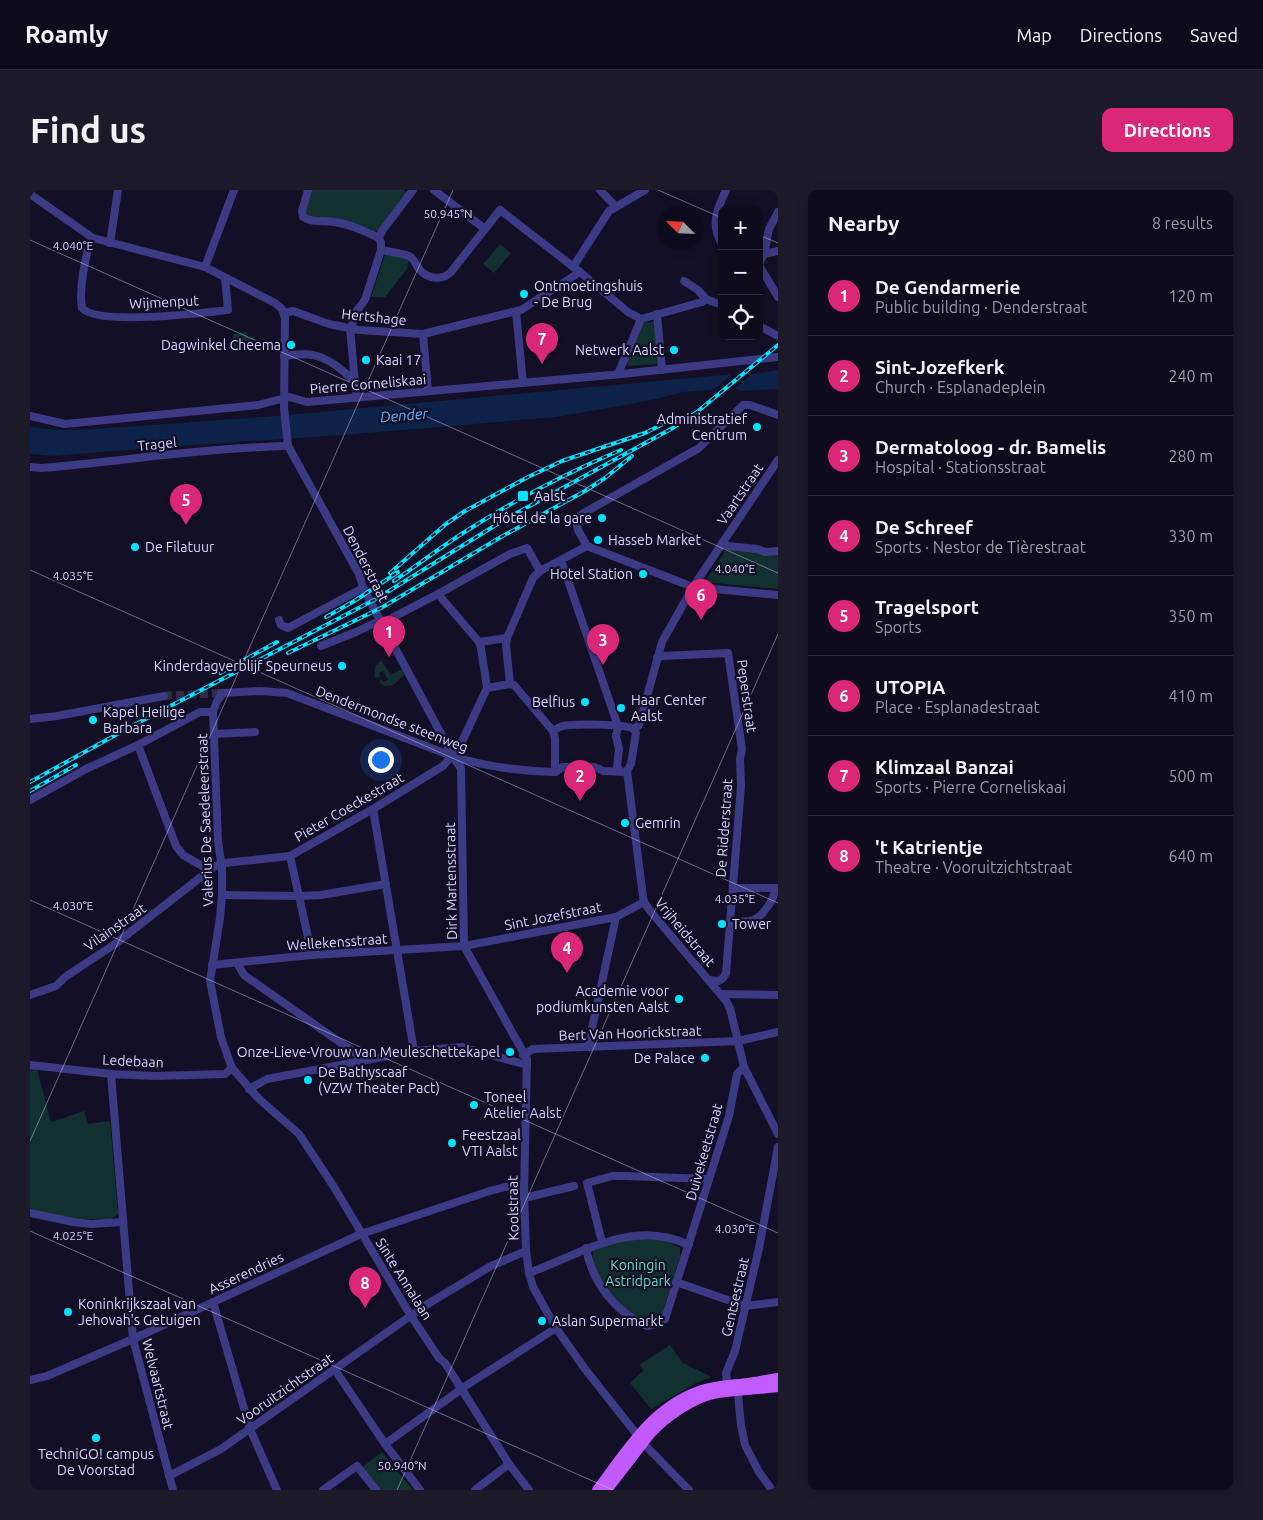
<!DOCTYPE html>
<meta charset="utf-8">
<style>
:root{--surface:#0e0b1c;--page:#1c1929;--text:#f1f3f6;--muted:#9b9ba3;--line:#2e2b3b;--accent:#db2777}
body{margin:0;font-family:Ubuntu,sans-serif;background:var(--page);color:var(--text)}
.controls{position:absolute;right:15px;top:15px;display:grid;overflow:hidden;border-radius:10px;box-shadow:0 2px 12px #0003}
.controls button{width:45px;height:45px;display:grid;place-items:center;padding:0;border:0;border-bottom:1px solid var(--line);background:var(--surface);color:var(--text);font:25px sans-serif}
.compass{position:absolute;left:628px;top:15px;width:45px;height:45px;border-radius:50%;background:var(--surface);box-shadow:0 2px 12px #0003;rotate:294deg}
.you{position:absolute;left:350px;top:569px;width:18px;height:18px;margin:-12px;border:4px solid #fff;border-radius:50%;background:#1a73e8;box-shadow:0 0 0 8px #1a73e833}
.badge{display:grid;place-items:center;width:32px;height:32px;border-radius:50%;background:var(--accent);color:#fff;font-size:16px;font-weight:700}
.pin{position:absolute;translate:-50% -41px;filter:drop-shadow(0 1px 2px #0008)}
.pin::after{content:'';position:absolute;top:26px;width:18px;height:15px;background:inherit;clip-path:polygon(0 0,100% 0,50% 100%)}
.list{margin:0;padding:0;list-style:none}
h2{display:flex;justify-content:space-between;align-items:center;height:65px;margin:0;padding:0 20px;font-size:21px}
h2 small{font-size:16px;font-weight:400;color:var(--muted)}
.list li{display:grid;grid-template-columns:32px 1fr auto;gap:15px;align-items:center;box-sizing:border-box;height:80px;padding:0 20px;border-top:1px solid var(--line)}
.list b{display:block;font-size:19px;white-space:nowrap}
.list p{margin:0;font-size:16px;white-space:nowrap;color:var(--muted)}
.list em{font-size:16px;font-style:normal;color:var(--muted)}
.icon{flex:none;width:28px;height:28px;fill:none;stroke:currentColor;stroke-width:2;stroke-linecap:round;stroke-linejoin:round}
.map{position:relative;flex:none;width:748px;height:1300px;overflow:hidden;border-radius:10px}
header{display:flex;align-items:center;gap:30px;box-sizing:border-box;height:70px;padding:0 25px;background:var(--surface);border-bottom:1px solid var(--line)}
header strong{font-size:24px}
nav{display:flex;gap:28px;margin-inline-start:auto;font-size:18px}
.intro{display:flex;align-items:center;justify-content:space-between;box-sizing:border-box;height:120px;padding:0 30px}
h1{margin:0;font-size:35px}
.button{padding:12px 22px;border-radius:10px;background:var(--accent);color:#fff;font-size:18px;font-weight:700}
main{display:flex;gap:30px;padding:0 30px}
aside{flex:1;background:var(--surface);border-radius:10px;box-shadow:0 2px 12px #0003}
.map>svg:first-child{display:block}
.green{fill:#12302f}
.water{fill:#0c2248}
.pier{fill:#130f26}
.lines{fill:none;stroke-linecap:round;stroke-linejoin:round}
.minor-tunnel{stroke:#312d47;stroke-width:8;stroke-dasharray:8 4;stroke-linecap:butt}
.minor{stroke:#3d3a85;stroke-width:8}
.major{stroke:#c25bff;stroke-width:10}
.rail-casing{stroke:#00e5ff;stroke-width:4}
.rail{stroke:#130f26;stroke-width:2;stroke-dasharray:5.5;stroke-linecap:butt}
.ticks{fill:none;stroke:#d9d4ff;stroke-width:1;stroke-opacity:0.45}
.poi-dot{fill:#00e5ff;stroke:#130f26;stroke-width:2}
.labels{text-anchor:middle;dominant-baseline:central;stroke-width:4.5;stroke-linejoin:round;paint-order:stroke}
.poi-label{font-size:14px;fill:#d9d4ff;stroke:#130f26;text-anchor:start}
.street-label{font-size:14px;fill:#d9d4ff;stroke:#130f26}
.park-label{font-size:14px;fill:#5fe0c0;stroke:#130f26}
.water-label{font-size:15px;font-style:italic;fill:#62b6ff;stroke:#130f26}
.ticks-label{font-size:12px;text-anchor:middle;fill:#d9d4ff;stroke:#130f26;stroke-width:4.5;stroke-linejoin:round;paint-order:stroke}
</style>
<header>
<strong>Roamly</strong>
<nav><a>Map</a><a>Directions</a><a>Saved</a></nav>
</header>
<div class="intro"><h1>Find us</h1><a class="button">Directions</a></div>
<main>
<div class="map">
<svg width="748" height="1300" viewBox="0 0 748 1300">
<rect width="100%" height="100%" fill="#130f26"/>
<g class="green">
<polygon points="280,0 374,0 378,3 348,40 344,42 280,28 275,24"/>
<polygon points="470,54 481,63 464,83 453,74"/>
<polygon points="355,65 364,65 379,69 377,79 355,107 341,107"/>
<polygon points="625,131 627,174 598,176 596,172 611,133"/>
<polygon points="217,142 218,147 224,147 225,160 204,162 203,144"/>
<polygon points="697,359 748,364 748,399 675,392"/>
<path d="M351 470 361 485 372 479 374 485 363 495 354 496 349 492 352 489 353 492 358 490 353 481 349 483 351 487 345 488C343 480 345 475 351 470Z"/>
<polygon points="0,879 7,879 21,932 54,921 58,934 80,931 88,1024 81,1029 47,1029 0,1020"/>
<path d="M611 1049 635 1050 650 1058V1067L631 1128 616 1133C595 1119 568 1100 562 1073 561 1068 564 1063 563 1058L586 1052Z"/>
<polygon points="640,1155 653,1173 682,1187 666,1193 621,1219 600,1193 614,1180 609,1175"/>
<polygon points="352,1262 383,1300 348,1300 331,1278"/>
</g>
<g class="water">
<polygon points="748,180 748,199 710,201 705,198 653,202 617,211 527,227 313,245 147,256 24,266 0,264 0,237 30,240 65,239 246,226 704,184 729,183"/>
<path d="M606 1082 613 1085C616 1090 617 1098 612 1102L607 1097 598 1096 595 1092 596 1087 600 1083Z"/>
</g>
<polygon class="pier" points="705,181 726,181 702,201 680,203"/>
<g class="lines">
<polyline class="minor-tunnel" points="134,506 191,503"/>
<g class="minor">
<path d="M278 0 272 21 273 27C282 33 294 30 304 32 320 34 334 41 349 48"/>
<polyline points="404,0 455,39"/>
<polyline points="570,0 586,17"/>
<polyline points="0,4 63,48 175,77 245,113 252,119 255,128 254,217 258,256 329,384 333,398 417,555 422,566 431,578 434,756 497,869 494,1003 496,1061 499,1083 503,1097 526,1138 555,1179 608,1246"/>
<path d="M63 48C55 61 49 102 52 118 67 136 173 123 198 120L195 88"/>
<polyline points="80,53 88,0"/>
<path d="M692 54C680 35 687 19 696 0"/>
<path d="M351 60C360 62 371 63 379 66 385 69 385 74 389 79 397 89 412 91 421 82L470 20 550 82 598 122 611 129"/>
<polyline points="734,64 748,61"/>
<polyline points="729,74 734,64 739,39 748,22"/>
<polyline points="729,75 748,107"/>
<polyline points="175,77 204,0"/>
<polyline points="543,77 579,21 615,0"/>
<polyline points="654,91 668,100 676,109 692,115"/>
<polyline points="486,122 493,193"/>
<polyline points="254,123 263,121 299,134 329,140 393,144 491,120 550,82"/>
<polyline points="627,124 632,180"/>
<polyline points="611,129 672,112 676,109"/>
<polyline points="729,136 748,146"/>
<path d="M320 138C324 133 323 132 324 126 326 119 334 114 336 107L351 60V53L349 48 352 41 383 0"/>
<polyline points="320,138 325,193"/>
<polyline points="393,144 398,201"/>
<path d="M254 166C279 162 293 164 313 181 316 184 322 188 324 192 326 196 326 203 327 208"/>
<polyline points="588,184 611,129"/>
<polyline points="0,226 35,234 228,215 259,207 277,212 592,184 748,167"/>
<path d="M0 277 11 278C93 271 175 258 258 256"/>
<polyline points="692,353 698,356 727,359 735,362 748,361"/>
<polyline points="557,356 548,340 546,330 552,324 669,258 713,215 720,215 748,225"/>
<polyline points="557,356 663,397 748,405"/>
<polyline points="531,370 588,536 586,546 589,559 587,577 590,581"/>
<polyline points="408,404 449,452"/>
<polyline points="249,430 251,435 258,438 333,398"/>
<polyline points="352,433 408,404 480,364 497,358 510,381"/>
<polyline points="477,448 449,452 451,458 457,498 480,494"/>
<polyline points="291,456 326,442 351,430"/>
<polyline points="627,468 632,466 698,463 712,559 710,569 711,596 696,783 693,788 689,791 679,790"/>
<polyline points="480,494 476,455 477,448 503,388 510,381 557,356"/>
<polyline points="480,494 484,495 523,541 525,549 525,582"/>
<path d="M191 503 231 501 257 503 422 566C456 577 489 581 525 582"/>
<polyline points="193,503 187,511 183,522 188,651 192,679 192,705 190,728 180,791 191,847 199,870 202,878 229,909 269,944 304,997 381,1126 409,1168 415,1173 479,1274 499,1300"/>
<polyline points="0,529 27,526 134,506"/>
<polyline points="604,539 608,536 610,532 632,452 663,397 748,270"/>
<path d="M523 541C525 540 527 538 530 537 539 533 595 534 604 539"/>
<polyline points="184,544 225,542"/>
<polyline points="108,555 146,656 153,665 179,680"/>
<polyline points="597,581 613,707 614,712 621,722 696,811 700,818 714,877 748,944"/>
<polyline points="597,581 601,574 606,543 604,539"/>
<polyline points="525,582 533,577 565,577 573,581 592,582"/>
<polyline points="0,610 56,579 108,555 170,522 183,522"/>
<polyline points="343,619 384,861"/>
<polyline points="260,666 282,765"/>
<polyline points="703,698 748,698"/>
<polyline points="192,705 270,706 291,705 356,694"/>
<path d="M700 731C717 732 725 734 736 719 741 712 744 708 745 698"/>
<polyline points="207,773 214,785 331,867 333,871"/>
<polyline points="182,775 282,765 434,756 586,727 614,712"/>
<polyline points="691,804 748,805"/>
<polyline points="0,805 26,796 35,787 85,754 185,676 195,673 260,666 343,619 413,576 430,556 457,498"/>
<polyline points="558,857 586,727"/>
<polyline points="493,865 503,859 708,851 748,842"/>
<polyline points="0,875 81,884 125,886 195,884 202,878"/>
<polyline points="81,884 103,1149 143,1300"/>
<polyline points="219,899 237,889 384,861 432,857 497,875"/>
<polyline points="494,1008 544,996"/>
<polyline points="0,1023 43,1032 61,1034 93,1032"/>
<polyline points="572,1052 557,993 582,986 595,986 679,989"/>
<path d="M556 1058C562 1092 585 1122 617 1136L627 1134 635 1129 699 926 707 884 714 877"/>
<path d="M499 1083C551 1064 602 1028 659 1055"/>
<polyline points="646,1092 715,1116 748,1112"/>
<polyline points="183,1112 220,1239 247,1300"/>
<polyline points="305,1180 355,1254 390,1300"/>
<polyline points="0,1190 17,1186 103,1149 331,1044 460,1001 475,997 494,996"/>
<polyline points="707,1195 711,1235 715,1255 729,1282 742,1300"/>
<polyline points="698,1199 696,1183 705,1161 729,1058 748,957"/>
<polyline points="613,1253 659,1300"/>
<polyline points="355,1254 437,1195 526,1138"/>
<polyline points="139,1286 191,1259 396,1115 461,1076 496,1061"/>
<polyline points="293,1300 327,1276 346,1300"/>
<polyline points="445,1300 479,1274"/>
</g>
<g class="major">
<path d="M567 1300C596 1262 621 1218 669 1201 685 1195 702 1195 718 1193 728 1192 738 1189 748 1188"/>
<path d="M577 1300 621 1243C635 1228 663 1208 683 1204 704 1200 727 1200 748 1197"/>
</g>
<defs>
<g id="rail">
<polyline points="360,383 416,334 435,321 498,287 532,271 615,243 647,227"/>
<path d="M364 391C387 375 410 358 433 343 483 311 536 283 591 260"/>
<polyline points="296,427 326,410 368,382"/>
<polyline points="258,463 351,418 471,347 555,301 575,288 602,266"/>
<polyline points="190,483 247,452"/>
<polyline points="0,592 102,536 346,409 474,330 641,239 667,222 748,155"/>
<polyline points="0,601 46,575"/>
</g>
</defs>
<use href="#rail" class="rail-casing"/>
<use href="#rail" class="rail"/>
</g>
<path class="ticks" d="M628 0 692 28M729 45 748 53M0 50 748 383M0 380 748 713M0 710 748 1043M0 951 423 0M0 1041 583 1300M367 1300 748 444"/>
<g class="poi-dot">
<circle cx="494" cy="104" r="5"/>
<circle cx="261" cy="155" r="5"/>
<circle cx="644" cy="160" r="5"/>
<circle cx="336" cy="170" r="5"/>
<circle cx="727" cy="237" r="5"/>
<rect x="487" y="300" width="12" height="12" rx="2.5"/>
<circle cx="572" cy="328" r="5"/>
<circle cx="568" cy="350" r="5"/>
<circle cx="105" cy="357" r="5"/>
<circle cx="613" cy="384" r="5"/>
<circle cx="312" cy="476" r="5"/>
<circle cx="555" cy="512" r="5"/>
<circle cx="591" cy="518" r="5"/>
<circle cx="63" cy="530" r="5"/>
<circle cx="595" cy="633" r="5"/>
<circle cx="692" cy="734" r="5"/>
<circle cx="649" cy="809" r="5"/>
<circle cx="480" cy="862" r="5"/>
<circle cx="675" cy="868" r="5"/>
<circle cx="278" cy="890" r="5"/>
<circle cx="444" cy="915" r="5"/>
<circle cx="422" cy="953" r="5"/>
<circle cx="38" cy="1122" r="5"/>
<circle cx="512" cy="1131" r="5"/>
<circle cx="66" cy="1248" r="5"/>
</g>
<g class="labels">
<g class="poi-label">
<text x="504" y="96">Ontmoetingshuis<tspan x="504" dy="16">- De Brug</tspan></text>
<text x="251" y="155" text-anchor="end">Dagwinkel Cheema</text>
<text x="634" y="160" text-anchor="end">Netwerk Aalst</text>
<text x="346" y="170">Kaai 17</text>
<text x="717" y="229" text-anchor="end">Administratief<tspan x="717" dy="16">Centrum</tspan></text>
<text x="504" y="306">Aalst</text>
<text x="562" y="328" text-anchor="end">Hôtel de la gare</text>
<text x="578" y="350">Hasseb Market</text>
<text x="115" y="357">De Filatuur</text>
<text x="603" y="384" text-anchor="end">Hotel Station</text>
<text x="302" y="476" text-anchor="end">Kinderdagverblijf Speurneus</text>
<text x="601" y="510">Haar Center<tspan x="601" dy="16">Aalst</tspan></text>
<text x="545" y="512" text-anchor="end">Belfius</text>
<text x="73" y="522">Kapel Heilige<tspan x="73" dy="16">Barbara</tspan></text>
<text x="605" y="633">Gemrin</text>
<text x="702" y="734">Tower</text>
<text x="639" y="801" text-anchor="end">Academie voor<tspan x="639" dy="16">podiumkunsten Aalst</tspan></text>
<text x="470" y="862" text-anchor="end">Onze-Lieve-Vrouw van Meuleschettekapel</text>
<text x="665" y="868" text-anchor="end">De Palace</text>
<text x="288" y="882">De Bathyscaaf<tspan x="288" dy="16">(VZW Theater Pact)</tspan></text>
<text x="454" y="907">Toneel<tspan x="454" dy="16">Atelier Aalst</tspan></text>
<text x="432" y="945">Feestzaal<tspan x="432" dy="16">VTI Aalst</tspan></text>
<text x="48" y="1114">Koninkrijkszaal van<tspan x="48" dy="16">Jehovah's Getuigen</tspan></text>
<text x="522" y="1131">Aslan Supermarkt</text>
<text x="66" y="1264" text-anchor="middle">TechniGO! campus<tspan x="66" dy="16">De Voorstad</tspan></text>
</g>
<g class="street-label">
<text transform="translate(134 112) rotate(-3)">Wijmenput</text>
<text transform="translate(344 127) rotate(6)">Hertshage</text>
<text transform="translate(338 194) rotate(-5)">Pierre Corneliskaai</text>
<text transform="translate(127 254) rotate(-6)">Tragel</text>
<text transform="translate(710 304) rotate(-56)">Vaartstraat</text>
<text transform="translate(336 374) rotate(63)">Denderstraat</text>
<text transform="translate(717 506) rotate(82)">Peperstraat</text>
<text transform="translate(362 529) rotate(21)">Dendermondse steenweg</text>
<text transform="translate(319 617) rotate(-30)">Pieter Coeckestraat</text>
<text transform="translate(175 630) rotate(-92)">Valerius De Saedeleerstraat</text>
<text transform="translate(694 638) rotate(-86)">De Ridderstraat</text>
<text transform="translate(421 691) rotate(-91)">Dirk Martensstraat</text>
<text transform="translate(523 726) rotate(-11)">Sint Jozefstraat</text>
<text transform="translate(85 737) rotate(-35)">Vilainstraat</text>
<text transform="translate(655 742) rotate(50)">Vrijheidstraat</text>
<text transform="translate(307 752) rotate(-4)">Wellekensstraat</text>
<text transform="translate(600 843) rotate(-2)">Bert Van Hoorickstraat</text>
<text transform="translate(103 871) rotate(3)">Ledebaan</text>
<text transform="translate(674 962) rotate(-74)">Duivekeetstraat</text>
<text transform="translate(483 1018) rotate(-91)">Koolstraat</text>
<text transform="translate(216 1083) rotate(-25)">Asserendries</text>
<text transform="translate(374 1089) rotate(58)">Sinte Annalaan</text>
<text transform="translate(705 1107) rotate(-77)">Gentsestraat</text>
<text transform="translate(128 1194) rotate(76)">Welvaartstraat</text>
<text transform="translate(255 1199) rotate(-35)">Vooruitzichtstraat</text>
</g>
<g class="park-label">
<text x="608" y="1075">Koningin<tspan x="608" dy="16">Astridpark</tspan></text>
</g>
<g class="water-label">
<text transform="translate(374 225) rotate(-5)">Dender</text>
</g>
</g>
<g class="ticks-label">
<text x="418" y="28">50.945°N</text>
<text x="43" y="60">4.040°E</text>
<text x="705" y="383">4.040°E</text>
<text x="43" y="390">4.035°E</text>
<text x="705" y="713">4.035°E</text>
<text x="43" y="720">4.030°E</text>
<text x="705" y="1043">4.030°E</text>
<text x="43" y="1050">4.025°E</text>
<text x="372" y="1280">50.940°N</text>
</g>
</svg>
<div class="controls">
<button>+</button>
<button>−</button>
<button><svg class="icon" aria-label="locate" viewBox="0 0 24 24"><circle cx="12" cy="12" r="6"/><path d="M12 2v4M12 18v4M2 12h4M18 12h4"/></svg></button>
</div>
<svg class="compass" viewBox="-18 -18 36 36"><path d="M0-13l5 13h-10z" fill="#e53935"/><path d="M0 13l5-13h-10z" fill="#9b9ba3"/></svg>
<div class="you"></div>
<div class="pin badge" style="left:359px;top:467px">1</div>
<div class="pin badge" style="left:550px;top:611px">2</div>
<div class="pin badge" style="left:573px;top:475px">3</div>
<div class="pin badge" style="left:537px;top:783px">4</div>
<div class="pin badge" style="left:156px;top:335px">5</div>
<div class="pin badge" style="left:671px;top:430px">6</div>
<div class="pin badge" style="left:512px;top:174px">7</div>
<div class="pin badge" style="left:335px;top:1118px">8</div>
</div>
<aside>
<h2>Nearby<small>8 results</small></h2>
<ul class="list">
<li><span class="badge">1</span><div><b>De Gendarmerie</b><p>Public building · Denderstraat</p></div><em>120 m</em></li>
<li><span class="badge">2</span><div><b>Sint-Jozefkerk</b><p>Church · Esplanadeplein</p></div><em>240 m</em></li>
<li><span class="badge">3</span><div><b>Dermatoloog - dr. Bamelis</b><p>Hospital · Stationsstraat</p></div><em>280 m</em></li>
<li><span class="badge">4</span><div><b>De Schreef</b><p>Sports · Nestor de Tièrestraat</p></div><em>330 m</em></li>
<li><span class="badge">5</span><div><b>Tragelsport</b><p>Sports</p></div><em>350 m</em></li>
<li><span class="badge">6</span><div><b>UTOPIA</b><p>Place · Esplanadestraat</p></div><em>410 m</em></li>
<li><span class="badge">7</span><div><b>Klimzaal Banzai</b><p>Sports · Pierre Corneliskaai</p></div><em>500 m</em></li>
<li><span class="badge">8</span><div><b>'t Katrientje</b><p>Theatre · Vooruitzichtstraat</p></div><em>640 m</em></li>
</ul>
</aside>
</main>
